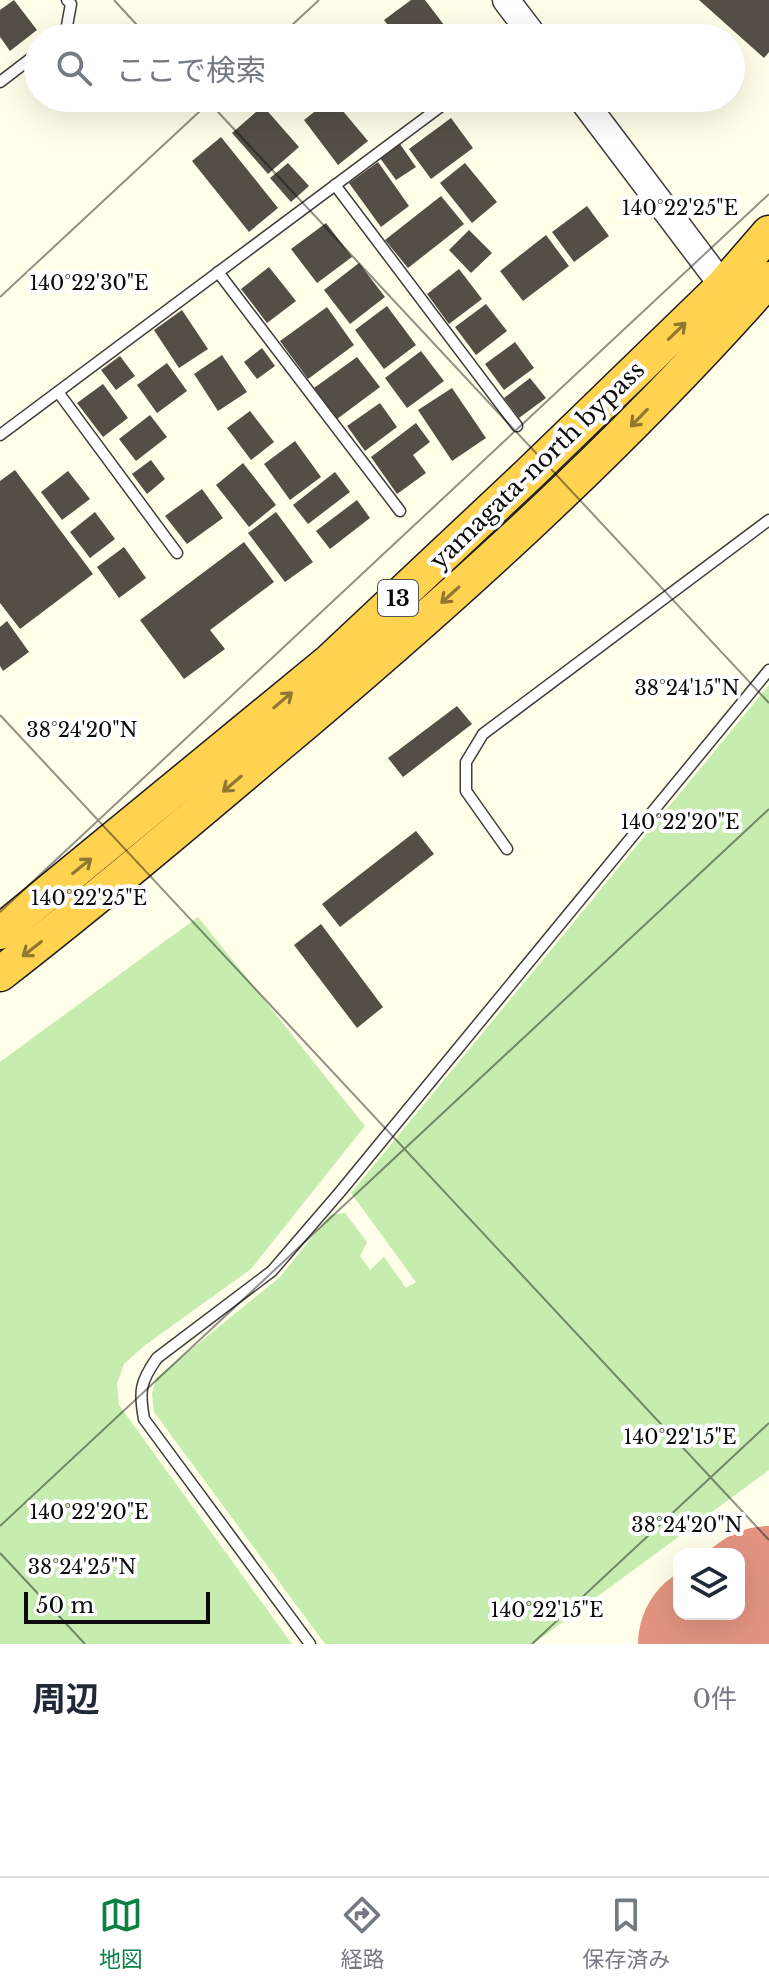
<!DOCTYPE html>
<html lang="ja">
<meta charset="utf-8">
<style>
:root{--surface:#fff;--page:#f2f2f3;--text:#1f2937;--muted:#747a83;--line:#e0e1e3;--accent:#0b8043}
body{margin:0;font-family:"Libre Baskerville","Noto Sans JP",serif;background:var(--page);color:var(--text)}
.controls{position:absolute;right:24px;bottom:24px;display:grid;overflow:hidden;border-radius:16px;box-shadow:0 8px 32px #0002}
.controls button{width:72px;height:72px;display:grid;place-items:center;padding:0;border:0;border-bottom:2px solid var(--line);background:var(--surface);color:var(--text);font:40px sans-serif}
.scale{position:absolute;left:24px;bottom:20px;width:186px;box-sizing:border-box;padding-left:8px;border:4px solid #0b0b0b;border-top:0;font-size:22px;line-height:28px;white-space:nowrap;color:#0b0b0b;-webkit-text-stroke:6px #fff;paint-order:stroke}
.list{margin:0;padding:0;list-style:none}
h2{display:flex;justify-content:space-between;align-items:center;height:104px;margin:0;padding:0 32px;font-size:34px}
h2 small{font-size:26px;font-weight:400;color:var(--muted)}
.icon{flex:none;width:44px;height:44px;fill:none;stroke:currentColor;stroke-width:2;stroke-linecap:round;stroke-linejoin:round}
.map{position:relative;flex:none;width:769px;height:1644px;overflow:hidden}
.search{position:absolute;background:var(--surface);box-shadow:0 8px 32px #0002;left:24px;right:24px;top:24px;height:88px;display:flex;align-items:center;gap:20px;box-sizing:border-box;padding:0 28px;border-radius:44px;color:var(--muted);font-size:30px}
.sheet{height:232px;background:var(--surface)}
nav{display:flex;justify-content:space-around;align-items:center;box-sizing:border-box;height:112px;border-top:2px solid var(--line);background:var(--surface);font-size:22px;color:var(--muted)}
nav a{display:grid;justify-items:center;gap:4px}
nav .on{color:var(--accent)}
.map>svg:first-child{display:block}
.green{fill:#c7ecb0}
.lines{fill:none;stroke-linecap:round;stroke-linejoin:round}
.runway{stroke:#e29481;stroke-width:166}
.building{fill:#544e46}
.service-casing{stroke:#3e3e3e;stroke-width:13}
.tertiary-casing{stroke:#3e3e3e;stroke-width:29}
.trunk-casing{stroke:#1c1c1c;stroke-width:37}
.service{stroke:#fff;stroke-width:10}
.tertiary{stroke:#fff;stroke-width:26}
.trunk{stroke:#ffd250;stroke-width:34}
.oneway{stroke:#917831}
.ticks{fill:none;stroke:#0b0b0b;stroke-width:2;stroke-opacity:0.45}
.labels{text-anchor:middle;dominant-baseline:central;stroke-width:8;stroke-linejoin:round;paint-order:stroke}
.shield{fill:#fff;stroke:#545454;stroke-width:2}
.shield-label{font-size:22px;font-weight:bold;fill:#0b0b0b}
.street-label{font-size:24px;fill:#0b0b0b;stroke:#fff}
.ticks-label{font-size:20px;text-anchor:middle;fill:#0b0b0b;stroke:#fff;stroke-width:8;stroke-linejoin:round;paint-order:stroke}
</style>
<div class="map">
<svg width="769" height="1644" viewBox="0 0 769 1644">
<rect width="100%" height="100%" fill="#fffee9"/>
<g class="green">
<polygon points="769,685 769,1470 533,1644 325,1644 154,1412 152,1394 156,1378 280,1277 330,1215 345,1213 367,1242 360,1256 370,1270 384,1257 406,1288 416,1282 351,1193"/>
<polygon points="198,917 365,1126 251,1269 144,1346 124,1364 117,1384 119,1405 292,1644 0,1644 0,1062"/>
</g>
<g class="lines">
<polyline class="runway" points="721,1644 769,1609"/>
</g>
<g class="building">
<polygon points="14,0 37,30 10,51 0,37 0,10"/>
<polygon points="411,0 425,0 454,38 398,38 384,20"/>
<polygon points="699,0 769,0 769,52 764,58"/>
<polygon points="332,98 368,141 338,165 304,120"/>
<polygon points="263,106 299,147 268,174 232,133"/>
<polygon points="451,118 473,148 431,179 409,149"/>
<polygon points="221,137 278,208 249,232 192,161"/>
<polygon points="400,144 416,167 396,180 380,158"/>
<polygon points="378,162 409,206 381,227 349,183"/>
<polygon points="288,163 309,186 291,202 270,178"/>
<polygon points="465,163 497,202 472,223 440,183"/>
<polygon points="441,196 464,224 408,268 385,240"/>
<polygon points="587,206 609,236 574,262 552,232"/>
<polygon points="326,223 352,257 317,283 291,249"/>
<polygon points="469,230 492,253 471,273 449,250"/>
<polygon points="546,235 569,266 523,301 500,271"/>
<polygon points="359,263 385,297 350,324 324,290"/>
<polygon points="269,267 296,301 267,323 241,289"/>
<polygon points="459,269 482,299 449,324 427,294"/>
<polygon points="486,304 507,331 476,355 455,327"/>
<polygon points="387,306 416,345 384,369 355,330"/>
<polygon points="327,307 354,345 308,379 280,341"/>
<polygon points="182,310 208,349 179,368 154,330"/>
<polygon points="515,342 534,368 504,390 485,364"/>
<polygon points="262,348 275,366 257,379 244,362"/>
<polygon points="421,351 444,381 407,408 385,378"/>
<polygon points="222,355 247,392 218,411 194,374"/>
<polygon points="120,356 135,376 116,390 101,370"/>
<polygon points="357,357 380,387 337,419 314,388"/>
<polygon points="167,363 187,391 157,413 137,385"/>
<polygon points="530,378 546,398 519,418 504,398"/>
<polygon points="103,384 128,418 103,437 77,403"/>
<polygon points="452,388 486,438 452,461 418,410"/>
<polygon points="380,403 397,427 365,451 347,426"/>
<polygon points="250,411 274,442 251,460 227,428"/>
<polygon points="150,415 167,437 136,461 119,439"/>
<polygon points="416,423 430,442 413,455 426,473 397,494 371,457"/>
<polygon points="295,441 321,477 290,500 264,464"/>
<polygon points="151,460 165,479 147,494 132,474"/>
<polygon points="243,463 276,505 249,527 216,485"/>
<polygon points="15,470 93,574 20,629 0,603 0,481"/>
<polygon points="68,471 90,499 62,520 41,492"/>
<polygon points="335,472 350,492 308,524 293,505"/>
<polygon points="202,489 223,518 187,544 165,516"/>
<polygon points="357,500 370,518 330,549 316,531"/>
<polygon points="95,512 115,539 90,558 70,532"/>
<polygon points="276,512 313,562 285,582 248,533"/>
<polygon points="244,542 274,582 210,630 225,649 184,679 140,620"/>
<polygon points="124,547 146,578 119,598 97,567"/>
<polygon points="7,621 29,652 3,671 0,666 0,627"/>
<polygon points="457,706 472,724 403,777 388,758"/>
<polygon points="416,831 434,854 340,927 322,904"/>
<polygon points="321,924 383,1007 357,1028 294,945"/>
</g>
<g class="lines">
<defs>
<g id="service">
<polyline points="58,38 66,31 71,4 67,0"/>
<polyline points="0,82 38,53"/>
<polyline points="335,185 517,426"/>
<polyline points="218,272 400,511"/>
<polyline points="58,392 177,553"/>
<polyline points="0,435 452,98"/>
<polyline points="507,849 466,791 466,762 483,734 769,520"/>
<path d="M310 1644 144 1419C139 1391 140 1382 157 1358L272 1271 340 1192 769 670"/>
</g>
<g id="tertiary">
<polyline points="506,0 535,38"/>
<polyline points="581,98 723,286 735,299"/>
</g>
<g id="trunk">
<polyline points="0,932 330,661 529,474 723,286 769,233"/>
<path d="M0 974C94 901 184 825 275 748 449 602 619 449 769 279"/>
</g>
</defs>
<use href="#service" class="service-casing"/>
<use href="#tertiary" class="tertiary-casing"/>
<use href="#trunk" class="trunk-casing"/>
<use href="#service" class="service"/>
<use href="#tertiary" class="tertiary"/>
<use href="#trunk" class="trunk"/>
</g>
<defs><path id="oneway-shaft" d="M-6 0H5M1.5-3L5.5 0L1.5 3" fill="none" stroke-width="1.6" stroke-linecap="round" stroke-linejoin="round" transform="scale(2)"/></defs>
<g class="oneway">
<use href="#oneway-shaft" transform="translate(677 331) rotate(-44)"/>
<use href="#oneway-shaft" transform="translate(639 418) rotate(134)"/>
<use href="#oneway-shaft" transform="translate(450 595) rotate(138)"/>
<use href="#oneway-shaft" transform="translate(283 700) rotate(-40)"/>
<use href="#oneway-shaft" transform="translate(232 784) rotate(140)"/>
<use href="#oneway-shaft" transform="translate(82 866) rotate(-39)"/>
<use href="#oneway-shaft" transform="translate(32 949) rotate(142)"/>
</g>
<path class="ticks" d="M114 0 149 38M278 38 319 0M205 98 769 703M0 297 214 98M0 715 769 1540M0 912 769 194M0 1526 769 809M0 1553 85 1644M532 1644 769 1423"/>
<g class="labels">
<rect class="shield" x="378" y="580" width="40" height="36" rx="6"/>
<g class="shield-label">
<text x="398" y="598">13</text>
</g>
<g class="street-label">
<text transform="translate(537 465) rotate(-44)">yamagata-north bypass</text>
</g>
</g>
<g class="ticks-label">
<text x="680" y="215">140°22'25"E</text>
<text x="89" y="290">140°22'30"E</text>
<text x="687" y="695">38°24'15"N</text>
<text x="82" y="737">38°24'20"N</text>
<text x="680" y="829">140°22'20"E</text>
<text x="89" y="905">140°22'25"E</text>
<text x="680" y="1444">140°22'15"E</text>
<text x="89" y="1519">140°22'20"E</text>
<text x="687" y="1532">38°24'20"N</text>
<text x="82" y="1574">38°24'25"N</text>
<text x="547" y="1617">140°22'15"E</text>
</g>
</svg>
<div class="controls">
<button><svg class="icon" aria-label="layers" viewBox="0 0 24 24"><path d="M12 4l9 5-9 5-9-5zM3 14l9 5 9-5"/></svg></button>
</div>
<div class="scale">50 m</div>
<div class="search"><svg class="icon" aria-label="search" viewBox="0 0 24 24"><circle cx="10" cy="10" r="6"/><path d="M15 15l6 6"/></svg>ここで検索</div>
</div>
<section class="sheet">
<h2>周辺<small>0件</small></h2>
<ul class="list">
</ul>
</section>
<nav>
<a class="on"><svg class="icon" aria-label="map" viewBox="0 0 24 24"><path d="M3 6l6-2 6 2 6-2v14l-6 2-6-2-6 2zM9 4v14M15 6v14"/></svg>地図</a>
<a><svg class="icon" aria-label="directions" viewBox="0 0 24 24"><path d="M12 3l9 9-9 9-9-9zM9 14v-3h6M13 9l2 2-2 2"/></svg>経路</a>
<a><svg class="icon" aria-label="saved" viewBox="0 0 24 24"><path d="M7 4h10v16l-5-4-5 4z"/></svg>保存済み</a>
</nav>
